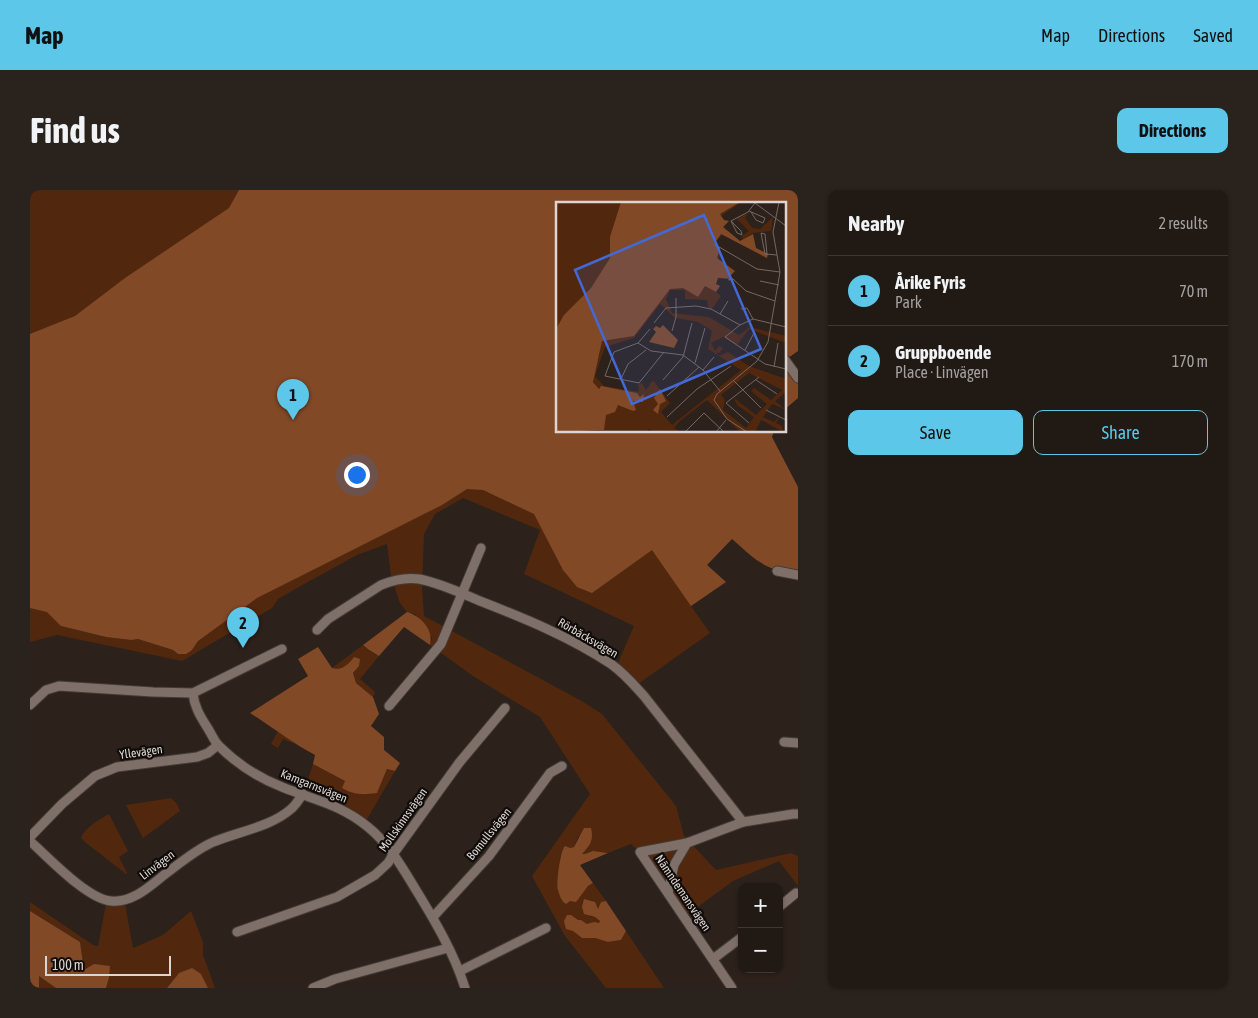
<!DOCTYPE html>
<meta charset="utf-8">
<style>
:root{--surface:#211914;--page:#29221d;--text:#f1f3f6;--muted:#a2a0a0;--line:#3e3834;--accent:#5cc7e8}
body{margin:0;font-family:"Asap Condensed",sans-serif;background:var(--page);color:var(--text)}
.controls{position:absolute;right:15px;bottom:15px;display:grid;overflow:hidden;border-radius:10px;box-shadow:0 1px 4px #0004}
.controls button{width:45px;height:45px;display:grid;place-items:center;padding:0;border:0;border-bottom:1px solid var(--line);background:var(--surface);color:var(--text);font:25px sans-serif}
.scale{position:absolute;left:15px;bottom:12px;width:126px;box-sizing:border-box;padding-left:5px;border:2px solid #ddd5d1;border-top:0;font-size:14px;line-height:18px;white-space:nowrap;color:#ddd5d1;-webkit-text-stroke:4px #100c09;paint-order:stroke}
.you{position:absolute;left:326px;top:284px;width:18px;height:18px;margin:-12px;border:4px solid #fff;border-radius:50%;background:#1a73e8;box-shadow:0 0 0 8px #1a73e833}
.badge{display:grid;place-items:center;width:32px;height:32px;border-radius:50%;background:var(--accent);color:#111;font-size:16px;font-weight:700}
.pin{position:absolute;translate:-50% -41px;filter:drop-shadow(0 1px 2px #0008)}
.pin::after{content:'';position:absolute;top:26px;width:18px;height:15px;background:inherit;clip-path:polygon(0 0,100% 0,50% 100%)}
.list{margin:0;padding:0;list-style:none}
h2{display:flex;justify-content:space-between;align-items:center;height:65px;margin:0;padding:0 20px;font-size:21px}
h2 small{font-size:16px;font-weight:400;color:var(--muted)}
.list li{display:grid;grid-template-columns:32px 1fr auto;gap:15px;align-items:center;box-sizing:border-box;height:70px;padding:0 20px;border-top:1px solid var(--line)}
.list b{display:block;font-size:19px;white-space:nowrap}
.list p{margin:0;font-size:16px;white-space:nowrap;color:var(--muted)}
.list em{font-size:16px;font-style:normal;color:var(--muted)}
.actions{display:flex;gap:10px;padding:15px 20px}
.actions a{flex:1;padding:11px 0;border:1px solid var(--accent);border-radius:10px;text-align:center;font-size:18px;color:var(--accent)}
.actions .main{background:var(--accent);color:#111}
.map{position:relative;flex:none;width:768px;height:798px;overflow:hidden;border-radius:10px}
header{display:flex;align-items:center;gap:30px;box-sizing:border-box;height:70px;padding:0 25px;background:var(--accent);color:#111}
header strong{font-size:24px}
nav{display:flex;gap:28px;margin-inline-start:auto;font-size:18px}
.intro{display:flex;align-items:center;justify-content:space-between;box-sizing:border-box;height:120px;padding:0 30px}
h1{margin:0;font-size:35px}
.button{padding:12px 22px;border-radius:10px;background:var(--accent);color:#111;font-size:18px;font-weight:700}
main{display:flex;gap:30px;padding:0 30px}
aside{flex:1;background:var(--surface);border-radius:10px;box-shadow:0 1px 4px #0004}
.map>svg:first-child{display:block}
.green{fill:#51280e;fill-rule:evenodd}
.forest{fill:#824927}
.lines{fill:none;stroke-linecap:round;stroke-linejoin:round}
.minor-casing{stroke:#443b37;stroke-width:11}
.minor{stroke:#7e7069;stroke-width:9}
.labels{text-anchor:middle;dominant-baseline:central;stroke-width:4.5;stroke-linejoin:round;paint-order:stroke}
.street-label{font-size:12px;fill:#ddd5d1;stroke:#100c09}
.inset-road{fill:none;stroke:#736964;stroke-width:1}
.view{fill:#4369d7;fill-opacity:0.15;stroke:#4369d7;stroke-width:2.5}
.inset-edge{fill:none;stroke:#ddd5d1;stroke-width:2.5}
</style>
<header>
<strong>Map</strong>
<nav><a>Map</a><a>Directions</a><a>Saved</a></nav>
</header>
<div class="intro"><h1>Find us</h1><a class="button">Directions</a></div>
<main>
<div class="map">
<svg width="768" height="798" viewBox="0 0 768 798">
<rect width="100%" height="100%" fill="#2c211b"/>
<g class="green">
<path d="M0 0H768V161L755 170 768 208 754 220V14H527V241H744L702 348 677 375 696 392 661 416 680 443 608 494 588 473 604 436 494 384 510 340 433 308 405 324 394 344 392 398 394 426 550 510 572 524 646 616 654 646 686 680 761 663 768 666V696L749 671 703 691 654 727 610 662 601 654 578 663 563 661 555 664H551L549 645 544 657 540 658 530 668 528 695 532 711C553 710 548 703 563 693L576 711 571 712 568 719 566 717 560 727H565L570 731 569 734H557L551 730H548L543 741 552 748H565L578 752 591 750 596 741 634 798H576L535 746 502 686 560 604 510 527 443 486 400 455 402 448 385 424 377 422 370 413 361 386 357 354 327 365 267 398 248 409 242 418 152 471 27 445 0 452ZM31 436 107 446 168 451 162 460 148 464 143 460 108 449 100 450 76 447Z"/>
<polygon points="333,455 339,461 349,466 330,489 345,502 343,507 326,493 323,483 329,476 318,476 306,479 302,478"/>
<polygon points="248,541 262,551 265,554 253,549 248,558 241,554"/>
<path d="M283 574 315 591 312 598C325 605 333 605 347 603L357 579 365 581 336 631C318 616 297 607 275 599Z"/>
<polygon points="141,608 147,614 150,621 113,648 96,615"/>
<path d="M79 624 98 661 89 667 97 683 96 684 55 652 51 648C55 637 69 630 79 624Z"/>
<polygon points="0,712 63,755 68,756 76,714 95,714 103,758 133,745 161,721 173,752 173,765 185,798 178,798 171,784 149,783 137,798 76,798 79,788 54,780 50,752 0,721"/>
<polygon points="9,785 26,798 9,798"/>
</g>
<g class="forest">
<path d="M209 0H768V161L755 170 768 188V208L754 220V14H527V241H744L742 247 768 297V385C733 379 727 371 702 349L677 375 696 392 661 416 622 360 562 403 547 397 533 380 504 324 453 300 437 299 412 315 227 408 168 451 162 460 156 464H148L143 460 108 449 101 450 76 447 31 436 17 422 0 418V144L45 126 95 88 199 18Z"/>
<path d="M377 422C391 426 404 440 400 455L374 437 349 466 339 460 333 455Z"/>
<path d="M288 457 302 478C312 481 319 474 324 467L330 469 329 476 323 483 326 493 343 507 349 524 341 536 354 547V560L370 573 365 581 357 579 347 603C333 605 324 605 312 598L315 591 283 574 285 565C262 553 242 537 220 523L278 486 268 469Z"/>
<path d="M554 638H561C564 651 560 655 552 664H555L563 661 578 663 550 675 563 693 558 696 546 712 540 711 536 714C531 711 530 706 528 700 526 694 530 661 535 656L540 658 544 657Z"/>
<polygon points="554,709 565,712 568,719 571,712 576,711 596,741 591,750 578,752 565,748 552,748 543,741 536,739 534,731 537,725 541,725 548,730 551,730 557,734 564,732 569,733 570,731 565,727 554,724 552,717"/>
<polygon points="0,721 50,752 54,780 64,774 80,776 79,788 76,798 26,798 9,786 9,798 0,798"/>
<polygon points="162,778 171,784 178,798 137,798 149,783"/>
</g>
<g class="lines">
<defs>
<g id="minor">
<polyline points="755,170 768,188"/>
<polyline points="747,381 768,385"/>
<path d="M287 440 298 429 351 395C363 390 376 387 389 389 410 393 431 403 450 411 496 429 540 447 581 474 594 483 604 495 614 506L713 632 763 624H768"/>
<path d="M163 503C164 516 170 526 177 537 181 543 184 551 189 556 207 574 229 588 252 597 284 610 310 614 338 637 359 654 372 677 386 700 405 731 424 763 435 798"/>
<polyline points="0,515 16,500 29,496 123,502 163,503 252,459"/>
<polyline points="359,516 411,454 451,358"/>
<polyline points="754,552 768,553"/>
<polyline points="0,647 32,614 65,586 87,577 167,567 178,563 188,555"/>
<path d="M0 651C18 667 57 709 81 711 102 713 119 697 134 685 149 674 164 661 181 653 206 642 241 637 261 619 266 615 269 609 273 604"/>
<polyline points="638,703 644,675 657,653"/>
<polyline points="749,717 766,703"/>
<polyline points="403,727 459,666 520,583 532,576"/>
<polyline points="207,742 307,707 345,685 358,673 364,663 429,573 475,518"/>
<polyline points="683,769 712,747"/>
<polyline points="430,781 516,738"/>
<polyline points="283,798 305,789 418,758"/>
<polyline points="702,798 610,662 657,653 713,632"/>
</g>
</defs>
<use href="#minor" class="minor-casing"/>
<use href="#minor" class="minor"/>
</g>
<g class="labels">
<g class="street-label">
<text transform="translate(558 448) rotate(30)">Rörbäcksvägen</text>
<text transform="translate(111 562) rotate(-8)">Yllevägen</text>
<text transform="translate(284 596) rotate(22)">Kamgarnsvägen</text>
<text transform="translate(373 630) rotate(-55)">Mollskinnsvägen</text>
<text transform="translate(459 644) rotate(-51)">Bomullsvägen</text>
<text transform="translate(127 675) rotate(-37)">Linvägen</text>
<text transform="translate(653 703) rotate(56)">Nämndemansvägen</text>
</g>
</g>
<g transform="translate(526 12)">
<rect width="230" height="230" fill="#2c211b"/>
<path d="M0 0H186L162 16 170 28 158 42 164 46 160 82 164 84 160 90 165 94 156 107 152 105 151 98 129 97V88H114L110 97 116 111 153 115 183 133 194 125 230 134V141L193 127 181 143 167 135 155 141 159 149 163 144 167 146 164 150H167L161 151 162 154 172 150 193 164 230 177V190L219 199 230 208 216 202 207 215 218 220 223 215 220 221 226 224 227 230 205 218 199 230H184L151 198 124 219 118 226 124 230H97L93 227 90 230H43L50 213 62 203 71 205 84 195 81 191 42 186 37 179V169L45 148 0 230ZM104 102 119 116 142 120 156 129 152 147 185 168 116 223 105 210 114 201 97 178 90 188 86 181 82 182 83 190 48 184 39 174 49 145 78 136ZM193 171 226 188 215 198 198 186 195 189 211 202 200 213 178 196 181 203 198 215 190 226 167 208 169 198 165 193ZM192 11 189 16 196 26 204 27 217 15 215 29 197 31 187 37 185 35 193 29 181 17Z" fill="#51280e" fill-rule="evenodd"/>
<path d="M65 0H184L164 12 168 18 173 19 167 25 184 39 197 32 200 46 212 52 211 56 165 32 158 42 164 46 161 56 179 69 174 74 177 77 162 76 160 82 164 84 160 90 149 84 142 95 127 86 114 87 78 134 46 139 37 180 43 187 45 184 81 191 84 195 88 192 87 200 77 199 80 208 77 209 62 203 59 210 50 213 48 228 0 230V127L8 113 35 86 54 56V35ZM107 123 122 138 118 146 93 140 100 130 97 127 100 124 104 126ZM104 187 110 199 104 202 102 212 97 208 102 202 98 196Z" fill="#824927"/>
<path class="inset-road" d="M193 9 209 16 207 21 200 18 195 10M175 19 192 10 199 1 230 24M175 19 185 29 186 33 181 31ZM158 42 201 67 224 70M211 52 209 32 205 31 209 52 221 53M172 78 177 77 190 89 219 99M204 79 223 83M185 107 191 106 197 117M164 112 172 99M98 121 110 106 140 104 155 107 184 123 197 117 230 125M184 123 169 135 209 162 230 167M94 127 82 141 58 150 49 174 83 181 108 150M116 129 120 115V96M82 141 95 149 127 153 147 168 164 189M189 148 198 131M139 161 149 126M218 165 222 141M147 168 158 155M65 177 72 162 90 148M107 178 127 155 136 121M200 178 221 192M178 179 205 206M111 194 143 165M210 208 230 218M111 215 141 187 175 164M193 221 170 201 203 175M129 230 148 211 168 230M160 230 170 218M191 230 171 217 158 198 161 192 201 159 212 140 224 70 217 30 223 0"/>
<path class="view" d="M148 13 205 147 76 202 19 68Z"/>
<rect width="230" height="230" class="inset-edge"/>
</g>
</svg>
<div class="controls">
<button>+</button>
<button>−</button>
</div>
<div class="scale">100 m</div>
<div class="you"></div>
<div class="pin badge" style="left:263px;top:230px">1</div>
<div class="pin badge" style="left:213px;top:458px">2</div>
</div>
<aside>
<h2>Nearby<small>2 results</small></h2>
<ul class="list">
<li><span class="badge">1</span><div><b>Årike Fyris</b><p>Park</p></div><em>70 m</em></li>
<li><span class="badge">2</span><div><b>Gruppboende</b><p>Place · Linvägen</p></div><em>170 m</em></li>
</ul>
<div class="actions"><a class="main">Save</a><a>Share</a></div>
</aside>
</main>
